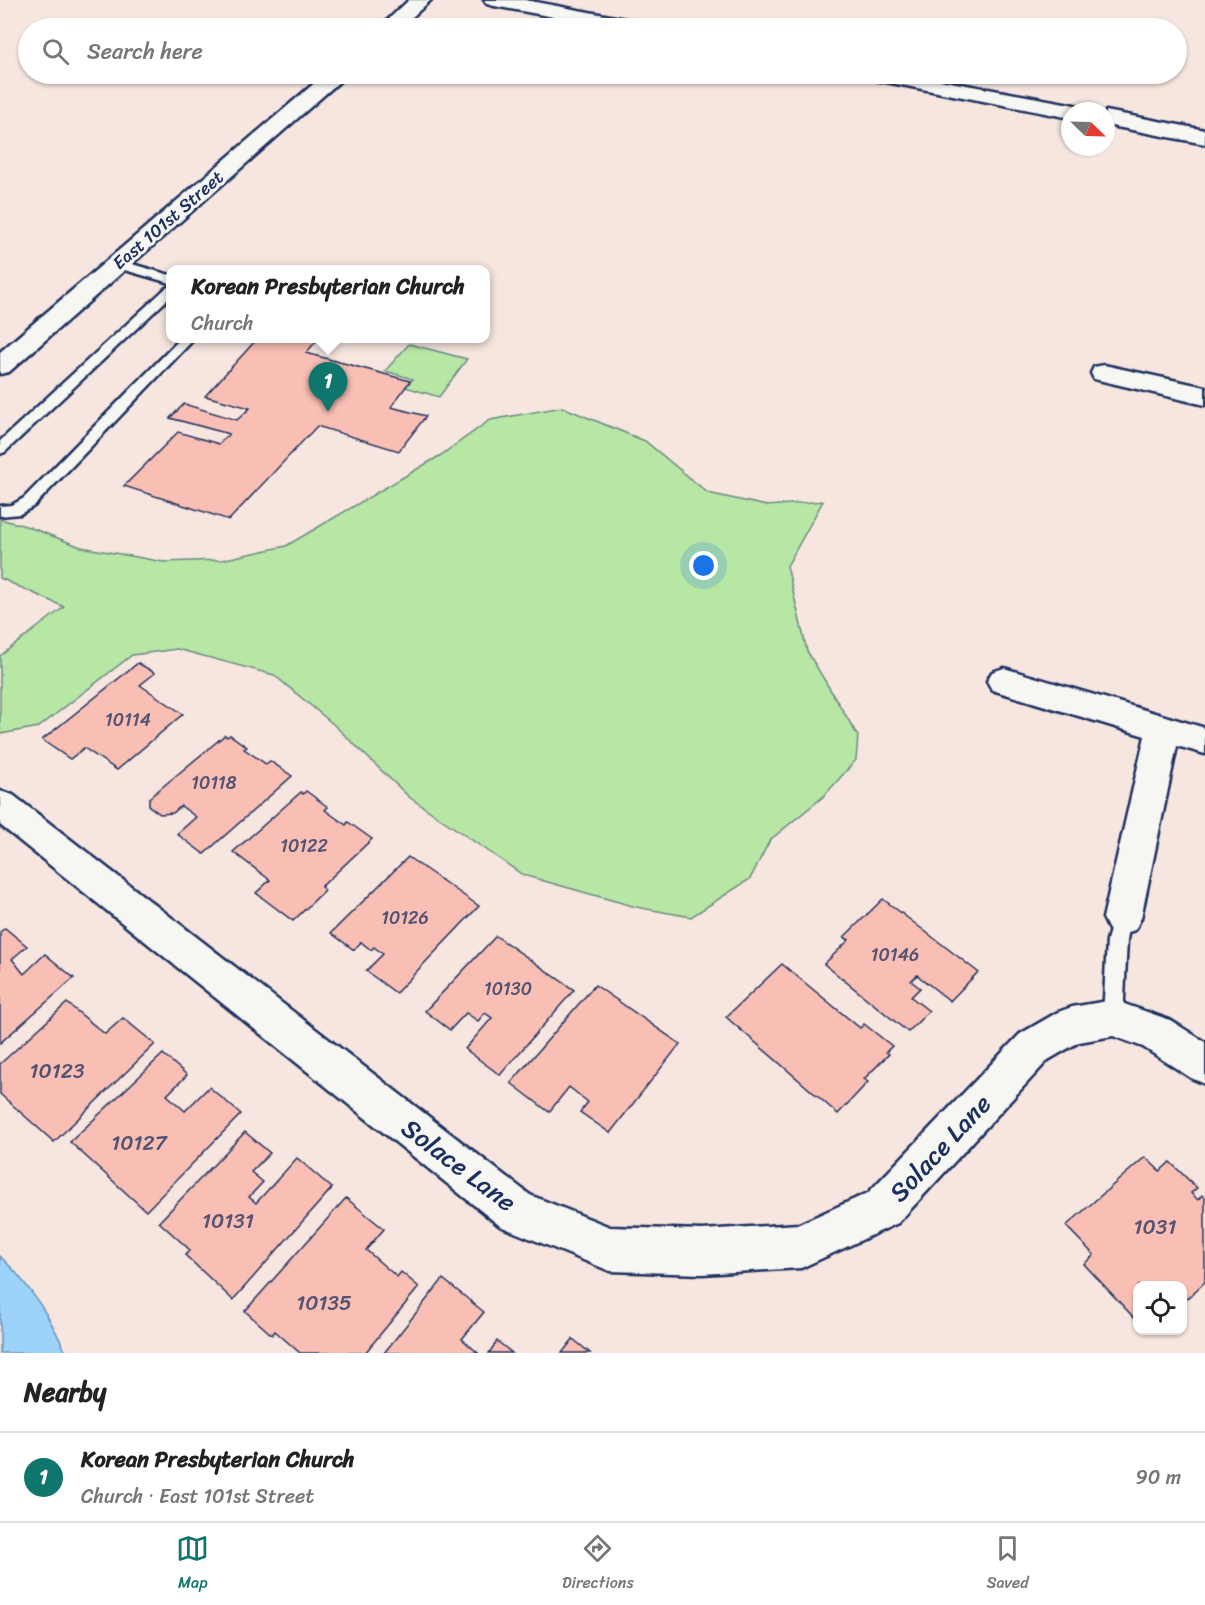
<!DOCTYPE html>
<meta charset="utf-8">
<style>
:root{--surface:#fff;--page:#f6f6f6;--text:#222;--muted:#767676;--line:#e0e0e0;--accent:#0f766e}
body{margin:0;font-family:Sriracha,sans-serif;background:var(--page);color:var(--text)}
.controls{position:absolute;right:18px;bottom:18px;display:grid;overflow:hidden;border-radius:12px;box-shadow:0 2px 4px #0004}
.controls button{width:54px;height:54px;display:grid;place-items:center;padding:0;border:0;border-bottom:2px solid var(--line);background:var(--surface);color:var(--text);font:30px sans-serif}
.compass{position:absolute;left:1061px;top:102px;width:54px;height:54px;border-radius:50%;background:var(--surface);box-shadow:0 2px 4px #0004;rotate:113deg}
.you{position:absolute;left:704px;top:566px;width:21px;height:21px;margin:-15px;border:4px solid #fff;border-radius:50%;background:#1a73e8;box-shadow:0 0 0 9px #1a73e833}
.badge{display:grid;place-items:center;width:39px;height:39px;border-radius:50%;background:var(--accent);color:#fff;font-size:20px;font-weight:700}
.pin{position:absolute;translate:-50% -50px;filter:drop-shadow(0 2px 3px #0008)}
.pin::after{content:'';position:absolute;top:32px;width:21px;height:18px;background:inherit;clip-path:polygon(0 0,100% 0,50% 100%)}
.popup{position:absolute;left:166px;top:265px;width:324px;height:78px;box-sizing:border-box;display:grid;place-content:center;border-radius:12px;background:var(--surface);filter:drop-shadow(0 2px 4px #0005);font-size:20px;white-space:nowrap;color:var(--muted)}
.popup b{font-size:22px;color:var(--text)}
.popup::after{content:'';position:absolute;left:50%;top:100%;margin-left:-12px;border:12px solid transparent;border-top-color:var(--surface)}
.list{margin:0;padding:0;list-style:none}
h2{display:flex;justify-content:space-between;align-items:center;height:78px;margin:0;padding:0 24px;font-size:26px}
h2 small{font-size:20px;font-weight:400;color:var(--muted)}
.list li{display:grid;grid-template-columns:39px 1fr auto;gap:18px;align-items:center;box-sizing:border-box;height:90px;padding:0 24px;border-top:2px solid var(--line)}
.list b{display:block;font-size:22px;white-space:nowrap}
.list p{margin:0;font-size:20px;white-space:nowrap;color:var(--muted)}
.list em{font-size:20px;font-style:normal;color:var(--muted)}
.icon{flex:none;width:33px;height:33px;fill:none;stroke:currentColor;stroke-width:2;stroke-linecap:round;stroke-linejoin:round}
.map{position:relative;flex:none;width:1205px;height:1353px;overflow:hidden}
.search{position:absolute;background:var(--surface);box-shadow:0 2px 4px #0004;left:18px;right:18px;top:18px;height:66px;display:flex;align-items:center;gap:15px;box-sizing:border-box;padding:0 21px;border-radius:33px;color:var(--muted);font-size:22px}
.sheet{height:168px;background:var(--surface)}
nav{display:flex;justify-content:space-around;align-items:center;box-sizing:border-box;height:84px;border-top:2px solid var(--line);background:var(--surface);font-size:16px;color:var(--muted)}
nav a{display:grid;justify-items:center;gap:3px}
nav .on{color:var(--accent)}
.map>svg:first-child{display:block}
.green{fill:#b7e6a5;stroke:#698a82;stroke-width:1.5}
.water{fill:#9bd3fa;stroke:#6891bc;stroke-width:1.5}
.building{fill:#fabfb4;stroke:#1b2f5e;stroke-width:1.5}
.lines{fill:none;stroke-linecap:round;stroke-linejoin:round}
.lane-casing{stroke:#1b2f5e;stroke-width:5}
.street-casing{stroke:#1b2f5e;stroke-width:5}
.lane{fill:#f6f6f2;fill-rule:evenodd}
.street{fill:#f6f6f2;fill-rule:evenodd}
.labels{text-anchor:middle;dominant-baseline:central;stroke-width:6;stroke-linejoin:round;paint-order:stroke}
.far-street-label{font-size:18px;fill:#1b2f5e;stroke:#f6f6f2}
.number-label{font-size:18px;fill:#535374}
.near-number-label{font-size:21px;fill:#535374}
.near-street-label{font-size:26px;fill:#1b2f5e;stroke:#f6f6f2}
</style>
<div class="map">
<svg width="1205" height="1353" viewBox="0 0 1205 1353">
<rect width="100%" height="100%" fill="#f7e6df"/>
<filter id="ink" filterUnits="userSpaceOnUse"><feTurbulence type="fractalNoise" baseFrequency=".0167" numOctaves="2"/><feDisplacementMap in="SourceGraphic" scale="12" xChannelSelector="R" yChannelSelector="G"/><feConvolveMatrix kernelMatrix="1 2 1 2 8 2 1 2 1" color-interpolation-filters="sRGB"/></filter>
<g filter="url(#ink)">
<g class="green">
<polygon points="409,344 467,359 439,397 405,387 413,379 385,371"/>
<polygon points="562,407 645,441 708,493 767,506 823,501 787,566 807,651 858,736 856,760 824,796 770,840 750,879 691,917 636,907 523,875 409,797 333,724 274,675 177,649 132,655 39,727 0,734 0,656 64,607 0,578 0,519 29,527 81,547 164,562 221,560 286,546 441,455 490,420"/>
</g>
<path class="water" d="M0 1256C29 1284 50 1316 66 1353H0Z"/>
<g class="building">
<polygon points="258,338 319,338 306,353 410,381 391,407 426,416 399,451 317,426 229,520 124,486 178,432 219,444 229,434 170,418 184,404 237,420 250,408 205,396"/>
<polygon points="138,663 155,673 140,685 183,714 117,770 84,748 70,759 42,740"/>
<polygon points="225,735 227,737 230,735 247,747 244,749 266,764 270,761 292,776 204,854 177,834 196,817 181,806 173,813 160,814 149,806 149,798"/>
<polygon points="306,791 328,807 325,810 346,825 348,822 372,839 321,887 325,890 293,921 256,893 270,880 233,852 301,792 303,794"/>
<polygon points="408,857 479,906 396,993 366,971 383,954 374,947 371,950 361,942 354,950 331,933"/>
<polygon points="883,899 978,972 950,1001 917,975 911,981 920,988 911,997 929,1011 908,1032 824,964 849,940 844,937"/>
<polygon points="5,928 27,946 12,959 24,974 45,954 74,978 0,1043 0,932"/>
<polygon points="496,936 574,990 500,1075 465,1049 492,1018 485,1013 478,1021 466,1013 450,1030 425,1011"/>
<polygon points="782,964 860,1028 864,1024 892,1046 886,1052 889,1054 864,1079 868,1082 838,1114 726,1017"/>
<polygon points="595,985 680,1044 610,1133 580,1112 588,1102 569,1087 549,1112 511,1083"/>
<polygon points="67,1003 105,1034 123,1018 155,1044 54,1142 0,1094 0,1064"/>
<polygon points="163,1054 187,1075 167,1095 185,1111 209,1087 241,1114 146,1211 70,1142"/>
<polygon points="245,1132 270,1153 251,1172 263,1182 249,1197 256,1203 297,1158 332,1188 233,1300 185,1255 190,1250 159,1222"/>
<polygon points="1145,1157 1160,1171 1170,1162 1197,1188 1191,1193 1198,1200 1202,1195 1205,1198 1205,1282 1182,1303 1182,1286 1138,1286 1138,1322 1084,1264 1094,1255 1066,1226"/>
<polygon points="346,1198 384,1229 366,1250 397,1277 401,1272 419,1287 365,1353 300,1353 275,1331 272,1335 245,1311"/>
<polygon points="443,1279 484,1312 462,1339 478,1353 384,1353"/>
<polygon points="573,1339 590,1353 562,1353"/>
<polygon points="497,1341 512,1353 489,1353"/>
</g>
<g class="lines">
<defs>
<g id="lane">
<polygon points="118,260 170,275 170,283 114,267 112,264 114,261"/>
<polygon points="170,287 170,297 5,452 0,454 0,441 166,288"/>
<polygon points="181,338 195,338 34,506 20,514 0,516 0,506 12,505 24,498"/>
<polygon points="1122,910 1129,912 1131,918 1127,940 1123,1018 1120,1024 1113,1027 1106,1024 1103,1018 1107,940 1115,912"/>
</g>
<g id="street">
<polygon points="409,0 431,0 400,28 379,28"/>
<polygon points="484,0 525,0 642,22 649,24 652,28 613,28 494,6 487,4"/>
<polygon points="325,74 348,74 9,372 0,374 0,352"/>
<polygon points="865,74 907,74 1070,104 1078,106 1081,111 1070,111 1070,118 876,80 869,78"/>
<polygon points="1106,111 1205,130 1205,144 1106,125"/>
<polygon points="1104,365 1205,387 1205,405 1094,379 1091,373 1094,367"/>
<polygon points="1004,668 1205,728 1205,754 1177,746 1141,918 1135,930 1122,934 1109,930 1103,918 1145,736 992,690 987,681 992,672"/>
<polygon points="0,791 13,795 530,1195 610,1227 702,1230 799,1224 868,1193 1020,1034 1058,1012 1072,1007 1113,1000 1170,1020 1205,1042 1205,1084 1191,1078 1143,1047 1113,1036 1079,1042 1048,1060 898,1223 801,1268 702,1274 610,1271 500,1226 0,825"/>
</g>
</defs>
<use href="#lane" class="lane-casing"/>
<use href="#street" class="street-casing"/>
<use href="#lane" class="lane"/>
<use href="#street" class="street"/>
</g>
</g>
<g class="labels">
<g class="far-street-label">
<text transform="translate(168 220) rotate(-41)">East 101st Street</text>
</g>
<g class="number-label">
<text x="128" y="720">10114</text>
<text x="214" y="783">10118</text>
<text x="304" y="846">10122</text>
<text x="405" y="918">10126</text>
<text x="895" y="955">10146</text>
<text x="508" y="989">10130</text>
</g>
<g class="near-number-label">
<text x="57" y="1071">10123</text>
<text x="139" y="1143">10127</text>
<text x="228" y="1221">10131</text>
<text x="1155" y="1227">1031</text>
<text x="324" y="1303">10135</text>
</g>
<g class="near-street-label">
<text transform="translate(940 1148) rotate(-47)">Solace Lane</text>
<text transform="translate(459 1165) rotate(37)">Solace Lane</text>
</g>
</g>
</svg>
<div class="controls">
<button><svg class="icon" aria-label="locate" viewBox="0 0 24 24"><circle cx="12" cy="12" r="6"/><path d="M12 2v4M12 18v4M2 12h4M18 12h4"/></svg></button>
</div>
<svg class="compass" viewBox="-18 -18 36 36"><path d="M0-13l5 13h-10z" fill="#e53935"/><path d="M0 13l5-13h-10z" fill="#767676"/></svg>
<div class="you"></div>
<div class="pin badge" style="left:328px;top:412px">1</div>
<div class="popup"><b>Korean Presbyterian Church</b>Church</div>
<div class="search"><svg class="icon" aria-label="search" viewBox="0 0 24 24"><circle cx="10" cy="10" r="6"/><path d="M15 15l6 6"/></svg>Search here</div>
</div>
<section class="sheet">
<h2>Nearby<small></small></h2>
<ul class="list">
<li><span class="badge">1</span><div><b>Korean Presbyterian Church</b><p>Church · East 101st Street</p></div><em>90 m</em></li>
</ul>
</section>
<nav>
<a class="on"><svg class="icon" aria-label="map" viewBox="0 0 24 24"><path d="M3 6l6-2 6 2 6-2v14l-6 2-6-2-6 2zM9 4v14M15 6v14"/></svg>Map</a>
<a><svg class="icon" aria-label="directions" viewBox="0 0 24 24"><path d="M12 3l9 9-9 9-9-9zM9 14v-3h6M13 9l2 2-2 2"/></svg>Directions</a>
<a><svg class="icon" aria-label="saved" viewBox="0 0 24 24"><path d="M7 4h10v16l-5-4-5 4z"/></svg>Saved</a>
</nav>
